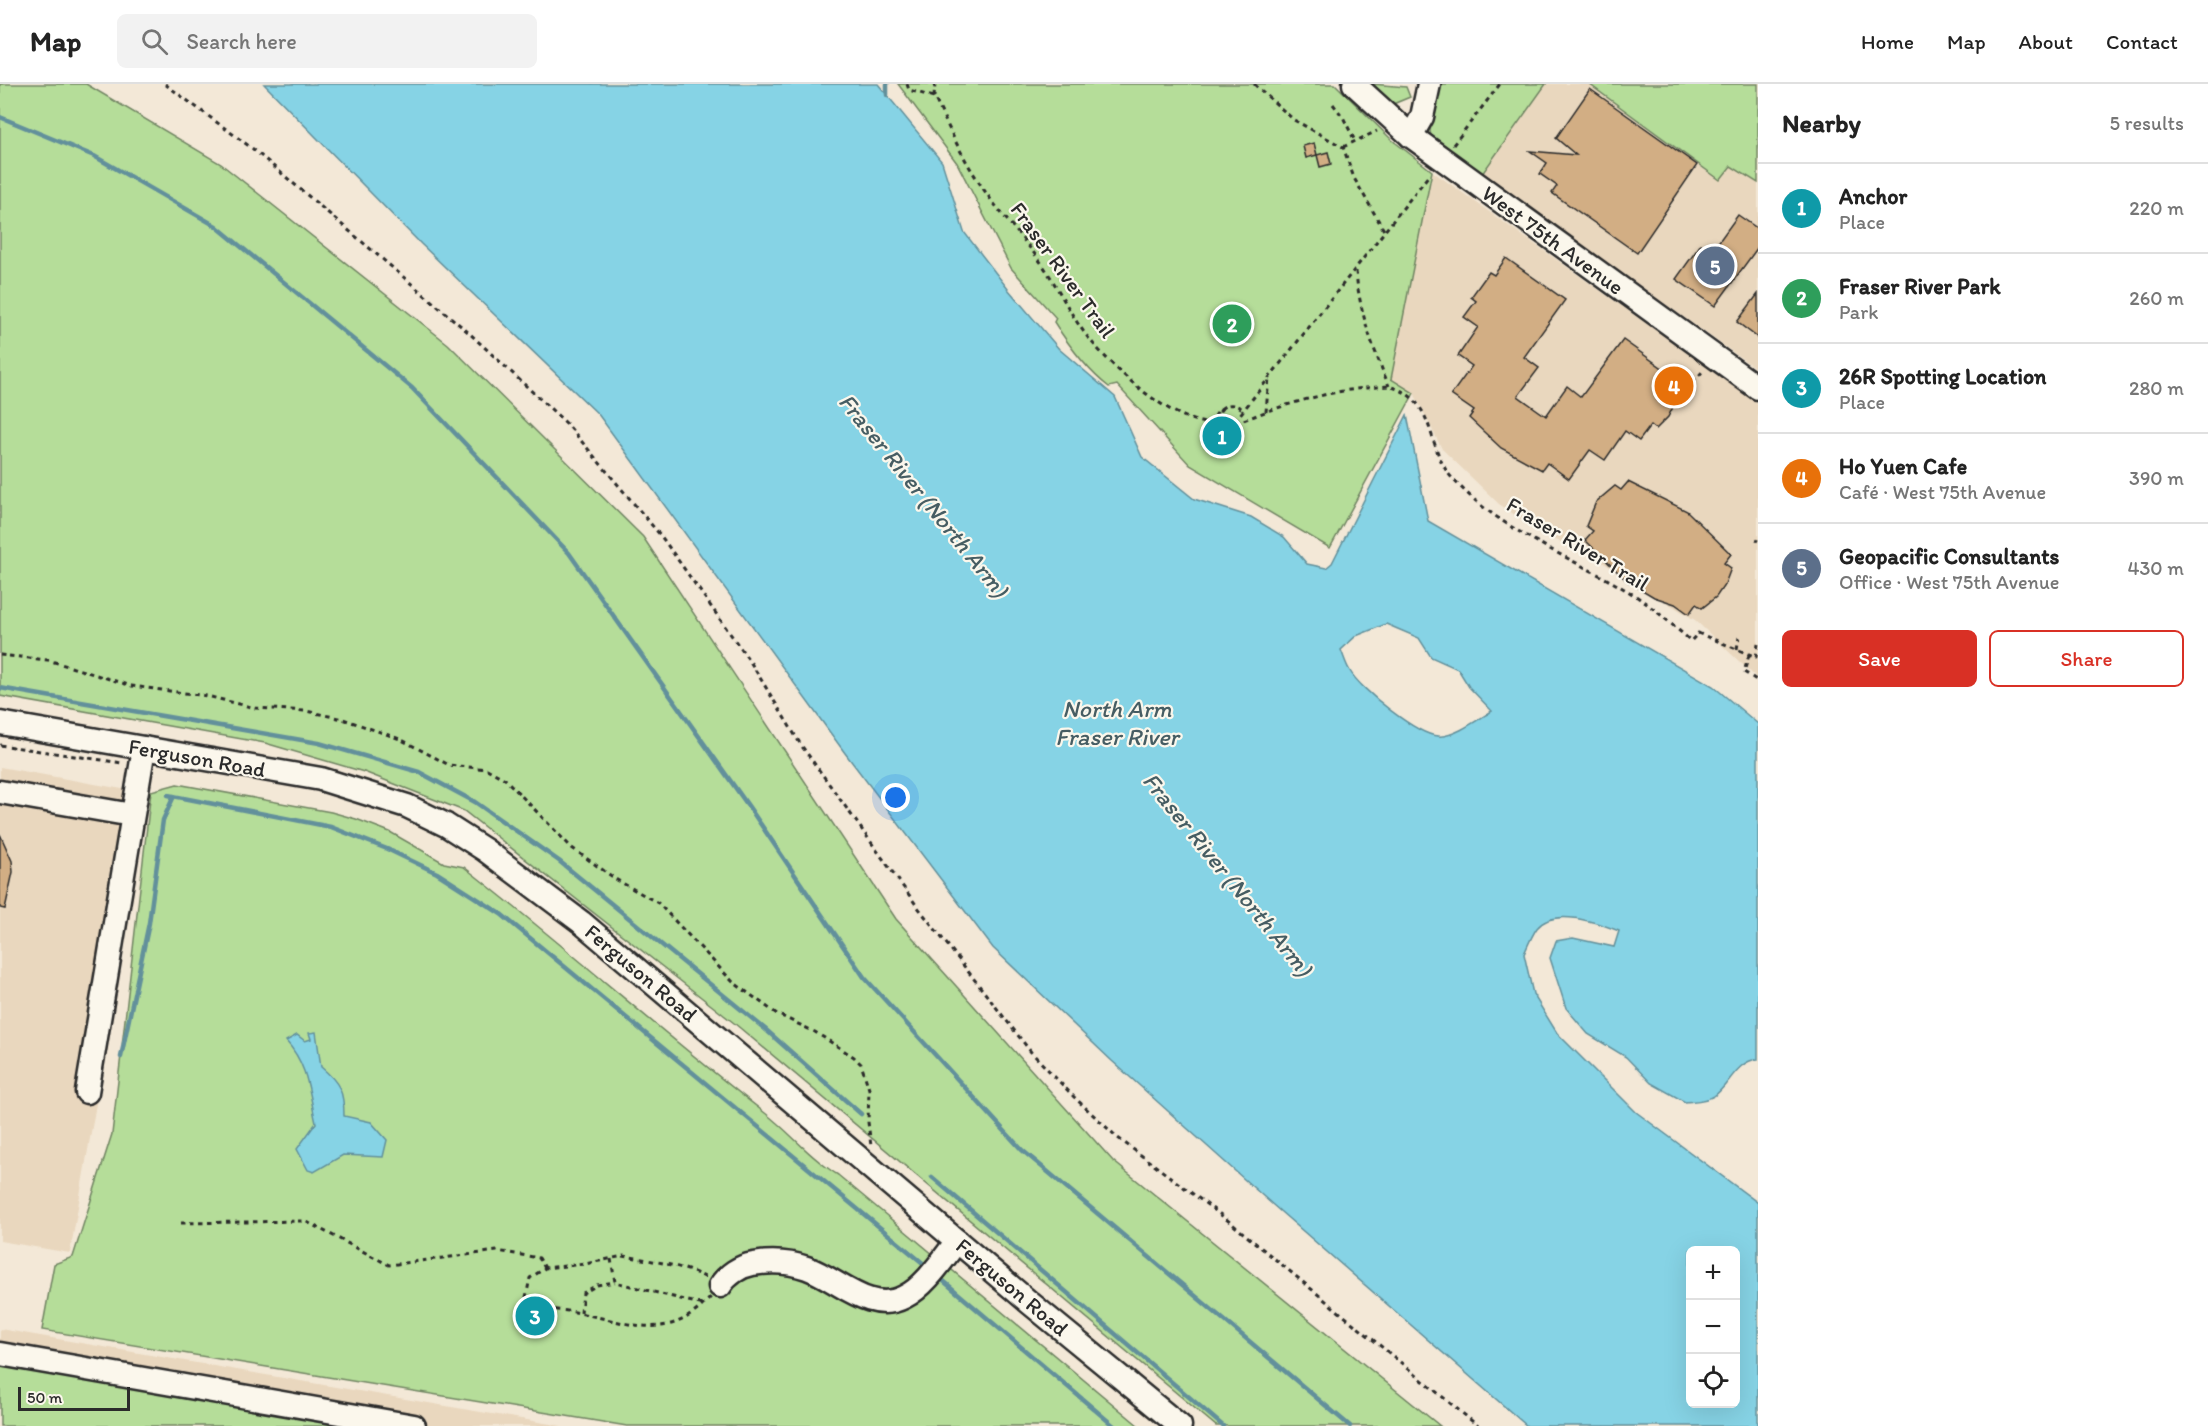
<!DOCTYPE html>
<meta charset="utf-8">
<style>
:root{--surface:#fff;--page:#f2f2f2;--text:#222;--muted:#767676;--line:#e0e0e0;--accent:#d93025}
body{margin:0;font-family:Itim,sans-serif;background:var(--page);color:var(--text)}
.controls{position:absolute;right:18px;bottom:18px;display:grid;overflow:hidden;border-radius:9px;box-shadow:0 6px 24px #0002}
.controls button{width:54px;height:54px;display:grid;place-items:center;padding:0;border:0;border-bottom:2px solid var(--line);background:var(--surface);color:var(--text);font:30px sans-serif}
.scale{position:absolute;left:18px;bottom:15px;width:112px;box-sizing:border-box;padding-left:6px;border:3px solid #2b2b2b;border-top:0;font-size:16px;line-height:21px;white-space:nowrap;color:#2b2b2b;-webkit-text-stroke:4px #fbf7ec;paint-order:stroke}
.you{position:absolute;left:896px;top:714px;width:21px;height:21px;margin:-15px;border:4px solid #fff;border-radius:50%;background:#1a73e8;box-shadow:0 0 0 9px #1a73e833}
.badge{display:grid;place-items:center;width:39px;height:39px;border-radius:50%;background:var(--accent);color:#fff;font-size:20px;font-weight:700}
.pin{position:absolute;translate:-50% -50%;border:3px solid #fff;box-shadow:0 2px 6px #0006}
.list{margin:0;padding:0;list-style:none}
h2{display:flex;justify-content:space-between;align-items:center;height:78px;margin:0;padding:0 24px;font-size:26px}
h2 small{font-size:20px;font-weight:400;color:var(--muted)}
.list li{display:grid;grid-template-columns:39px 1fr auto;gap:18px;align-items:center;box-sizing:border-box;height:90px;padding:0 24px;border-top:2px solid var(--line)}
.list b{display:block;font-size:22px;white-space:nowrap}
.list p{margin:0;font-size:20px;white-space:nowrap;color:var(--muted)}
.list em{font-size:20px;font-style:normal;color:var(--muted)}
.actions{display:flex;gap:12px;padding:18px 24px}
.actions a{flex:1;padding:14px 0;border:2px solid var(--accent);border-radius:9px;text-align:center;font-size:21px;color:var(--accent)}
.actions .main{background:var(--accent);color:#fff}
.icon{flex:none;width:33px;height:33px;fill:none;stroke:currentColor;stroke-width:2;stroke-linecap:round;stroke-linejoin:round}
.map{position:relative;flex:none;width:1758px;height:1342px;overflow:hidden}
header{display:flex;align-items:center;gap:36px;box-sizing:border-box;height:84px;padding:0 30px;background:var(--surface);border-bottom:2px solid var(--line)}
header strong{font-size:28px}
nav{display:flex;gap:33px;margin-inline-start:auto;font-size:21px}
.search{width:420px;height:54px;background:var(--page);display:flex;align-items:center;gap:15px;box-sizing:border-box;padding:0 21px;border-radius:9px;color:var(--muted);font-size:22px}
main{display:flex}
aside{flex:1;background:var(--surface)}
.map>svg:first-child{display:block}
.built{fill:#e9d7be}
.green{fill:#b5dd99;stroke:#708462;stroke-width:1.5}
.water{fill:#86d3e5;stroke:#62909b;stroke-width:1.5;fill-rule:evenodd}
.lines{fill:none;stroke-linecap:round;stroke-linejoin:round}
.stream{stroke:#62909b;stroke-width:4.5}
.building{fill:#d2ae84;stroke:#2b2b2b;stroke-width:1.5}
.minor-casing{stroke:#2b2b2b;stroke-width:27}
.path{stroke:#2b2b2b;stroke-width:3;stroke-dasharray:4.5 4.5;stroke-linecap:butt}
.minor{stroke:#fbf7ec;stroke-width:22}
.labels{text-anchor:middle;dominant-baseline:central;stroke-width:4.5;stroke-linejoin:round;paint-order:stroke}
.street-label{font-size:22px;fill:#2b2b2b;stroke:#fbf7ec}
.water-label{font-size:24px;font-style:italic;fill:#465d63;stroke:#fbf7ec}
</style>
<header>
<strong>Map</strong>
<div class="search"><svg class="icon" aria-label="search" viewBox="0 0 24 24"><circle cx="10" cy="10" r="6"/><path d="M15 15l6 6"/></svg>Search here</div>
<nav><a>Home</a><a>Map</a><a>About</a><a>Contact</a></nav>
</header>
<main>
<div class="map">
<svg width="1758" height="1342" viewBox="0 0 1758 1342">
<rect width="100%" height="100%" fill="#f3e8d7"/>
<filter id="ink" filterUnits="userSpaceOnUse"><feTurbulence type="fractalNoise" baseFrequency=".0167" numOctaves="2"/><feDisplacementMap in="SourceGraphic" scale="12" xChannelSelector="R" yChannelSelector="G"/><feConvolveMatrix kernelMatrix="1 2 1 2 8 2 1 2 1" color-interpolation-filters="sRGB"/></filter>
<g filter="url(#ink)">
<g class="built">
<polygon points="1546,0 1602,0 1758,99 1758,286 1482,90"/>
<polygon points="1432,87 1758,319 1758,595 1695,536 1578,463 1548,454 1499,420 1442,365 1414,309 1391,295"/>
<polygon points="0,683 150,710 70,1169 0,1157"/>
<polygon points="0,1245 562,1342 0,1342"/>
</g>
<g class="green">
<polygon points="0,0 86,0 221,80 448,260 643,453 896,835 1113,1077 1440,1342 1216,1342 734,939 464,727 364,688 265,659 0,612"/>
<path d="M898 0H1335L1392 56 1432 87 1391 295 1414 309 1330 464 1190 381 1117 301 1109 303C1088 287 1068 260 1054 238L1056 234 1011 184 957 79Z"/>
<polygon points="1372,0 1406,3 1410,13 1393,20"/>
<polygon points="1439,0 1546,0 1482,90 1431,52 1430,47"/>
<polygon points="1589,0 1758,0 1758,99 1731,82 1720,96"/>
<path d="M177 700 331 728 356 735 390 748 444 779 464 783C567 863 663 950 765 1029 791 1049 810 1074 838 1091L1139 1342H627L42 1246 54 1180 73 1173 112 1050 151 707Z"/>
<polygon points="0,1281 353,1342 0,1342"/>
</g>
<g class="water">
<path d="M264 0H878L942 78 964 148 1008 205 1059 265 1115 313 1142 373 1194 415 1251 433 1284 453 1307 480 1326 484 1332 479 1407 331 1428 437 1713 602 1758 640V975C1736 977 1729 1002 1714 1012 1707 1017 1693 1017 1685 1018L1651 999 1626 973 1588 950 1566 924 1550 874 1556 857 1573 854 1614 863 1619 847C1599 839 1554 823 1537 844 1532 851 1528 861 1524 870L1533 910 1557 949 1636 1028 1758 1119V1342H1527L1273 1121 1112 977 993 864 845 669 598 330 421 160ZM1386 540 1419 554 1431 573 1458 585 1469 603 1492 627C1479 635 1453 654 1438 652 1417 651 1360 605 1350 587 1346 581 1344 573 1341 566L1356 552ZM1736 1166V1320H1690V1166Z"/>
<path d="M316 948 321 983C340 999 344 1008 344 1032L371 1038 387 1056 383 1073 343 1071 314 1088 308 1086 297 1065 316 1039C309 1008 308 981 286 957L297 951 305 957 311 955 309 949Z"/>
</g>
<g class="lines">
<g class="stream">
<polyline points="887,11 887,0"/>
<polyline points="0,33 94,72 216,142 412,304 569,469 749,723 864,893 1022,1066 1350,1342"/>
<polyline points="0,604 319,659 419,688 475,718 559,777 765,945 861,1030"/>
<polyline points="168,711 331,743 387,765 437,789 501,830 924,1180"/>
<polyline points="121,973 149,839 163,736 174,712"/>
<polyline points="932,1093 1223,1342"/>
<polyline points="940,1194 1114,1342"/>
</g>
</g>
<g class="building">
<polygon points="1590,5 1697,81 1637,169 1552,109 1557,102 1540,90 1547,79 1530,67 1576,71 1556,54"/>
<polygon points="1314,59 1317,71 1306,74 1303,62"/>
<polygon points="1328,68 1331,80 1320,83 1317,71"/>
<polygon points="1738,131 1758,145 1758,163 1715,222 1676,195 1701,160 1712,167"/>
<polygon points="1506,174 1565,216 1524,273 1539,284 1518,312 1546,332 1567,302 1581,313 1623,256 1682,298 1671,314 1676,317 1668,333 1656,345 1651,341 1639,357 1625,347 1605,376 1590,366 1569,395 1547,379 1542,386 1501,364 1469,334 1474,327 1451,311 1472,282 1458,272 1478,243 1464,233 1476,217 1471,213 1489,188 1494,191"/>
<polygon points="1758,210 1758,254 1737,238"/>
<polygon points="1628,398 1687,427 1731,470 1724,479 1731,484 1725,500 1716,513 1702,524 1696,520 1689,530 1675,520 1654,513 1627,497 1585,456 1593,447 1586,442 1596,418 1615,402 1621,406"/>
<polygon points="0,750 12,777 13,788 5,825 0,824"/>
</g>
<g class="lines">
<defs>
<g id="minor">
<polyline points="1354,0 1411,52 1758,304"/>
<polyline points="1411,52 1422,33 1429,0"/>
<polyline points="0,639 321,695 407,722 446,741 485,766 581,838 1030,1219 1180,1342"/>
<polyline points="0,708 132,731"/>
<polyline points="87,1008 144,664"/>
<path d="M720 1202C727 1191 740 1182 753 1180 770 1177 790 1178 807 1184 838 1195 870 1231 904 1213 925 1203 943 1175 957 1157"/>
<polyline points="0,1270 414,1342"/>
</g>
</defs>
<use href="#minor" class="minor-casing"/>
<g class="path">
<polyline points="165,0 253,65 468,248 567,340 661,452 751,579 801,661 917,822 1031,968 1074,1013 1118,1054 1225,1134 1478,1342"/>
<polyline points="907,0 909,6 934,13"/>
<path d="M935 0 934 13C947 40 960 69 977 95 997 128 1025 154 1046 186 1061 209 1072 234 1090 256 1118 289 1175 343 1221 340 1240 339 1253 332 1271 326 1302 316 1333 307 1366 304 1374 304 1384 301 1392 303 1437 317 1426 365 1452 394 1500 447 1567 471 1626 506 1650 520 1670 539 1691 557L1698 549 1756 573 1758 560"/>
<polyline points="1254,0 1294,36 1343,63 1354,94 1385,148"/>
<polyline points="1333,20 1343,33 1355,57"/>
<polyline points="1453,61 1500,0"/>
<polyline points="1343,63 1377,47"/>
<path d="M1356 187C1359 228 1373 264 1389 302"/>
<polyline points="1681,312 1703,287"/>
<polyline points="1222,324 1220,327 1234,338"/>
<polyline points="1266,328 1269,293"/>
<polyline points="1235,337 1429,91"/>
<path d="M1211 340C1218 324 1228 314 1244 326"/>
<polyline points="1756,456 1758,457"/>
<polyline points="1737,565 1739,553"/>
<polyline points="0,571 48,576 132,602 207,612 255,624 306,627 343,635 400,655 449,681 487,685 505,695 572,764 617,796 658,819 733,898 777,930 815,948 854,973 861,980 869,1005 868,1038 871,1062"/>
<polyline points="1749,571 1744,588 1758,597"/>
<polyline points="0,661 122,679"/>
<polyline points="181,1139 305,1137 389,1181 497,1167 539,1174 545,1184"/>
<path d="M623 1172C656 1177 693 1183 720 1202 676 1259 644 1243 584 1230 564 1225 544 1226 524 1223L530 1194 545 1184 585 1180Z"/>
<polyline points="611,1175 615,1198 704,1221"/>
<polyline points="581,1229 583,1209 597,1201 615,1198"/>
</g>
<use href="#minor" class="minor"/>
</g>
</g>
<g class="labels">
<g class="street-label">
<text transform="translate(1553 156) rotate(36)">West 75th Avenue</text>
<text transform="translate(1063 186) rotate(54)">Fraser River Trail</text>
<text transform="translate(1578 460) rotate(31)">Fraser River Trail</text>
<text transform="translate(197 674) rotate(10)">Ferguson Road</text>
<text transform="translate(641 889) rotate(40)">Ferguson Road</text>
<text transform="translate(1012 1203) rotate(40)">Ferguson Road</text>
</g>
<g class="water-label">
<text transform="translate(924 411) rotate(51)">Fraser River (North Arm)</text>
<text x="1117" y="624">North Arm<tspan x="1117" dy="28">Fraser River</tspan></text>
<text transform="translate(1228 790) rotate(51)">Fraser River (North Arm)</text>
</g>
</g>
</svg>
<div class="controls">
<button>+</button>
<button>−</button>
<button><svg class="icon" aria-label="locate" viewBox="0 0 24 24"><circle cx="12" cy="12" r="6"/><path d="M12 2v4M12 18v4M2 12h4M18 12h4"/></svg></button>
</div>
<div class="scale">50 m</div>
<div class="you"></div>
<div class="pin badge" style="left:1222px;top:352px;background:#0f9aa8">1</div>
<div class="pin badge" style="left:1232px;top:240px;background:#2e9e5b">2</div>
<div class="pin badge" style="left:535px;top:1232px;background:#0f9aa8">3</div>
<div class="pin badge" style="left:1674px;top:302px;background:#e8710a">4</div>
<div class="pin badge" style="left:1715px;top:182px;background:#5c6f8a">5</div>
</div>
<aside>
<h2>Nearby<small>5 results</small></h2>
<ul class="list">
<li><span class="badge" style="background:#0f9aa8">1</span><div><b>Anchor</b><p>Place</p></div><em>220 m</em></li>
<li><span class="badge" style="background:#2e9e5b">2</span><div><b>Fraser River Park</b><p>Park</p></div><em>260 m</em></li>
<li><span class="badge" style="background:#0f9aa8">3</span><div><b>26R Spotting Location</b><p>Place</p></div><em>280 m</em></li>
<li><span class="badge" style="background:#e8710a">4</span><div><b>Ho Yuen Cafe</b><p>Café · West 75th Avenue</p></div><em>390 m</em></li>
<li><span class="badge" style="background:#5c6f8a">5</span><div><b>Geopacific Consultants</b><p>Office · West 75th Avenue</p></div><em>430 m</em></li>
</ul>
<div class="actions"><a class="main">Save</a><a>Share</a></div>
</aside>
</main>
